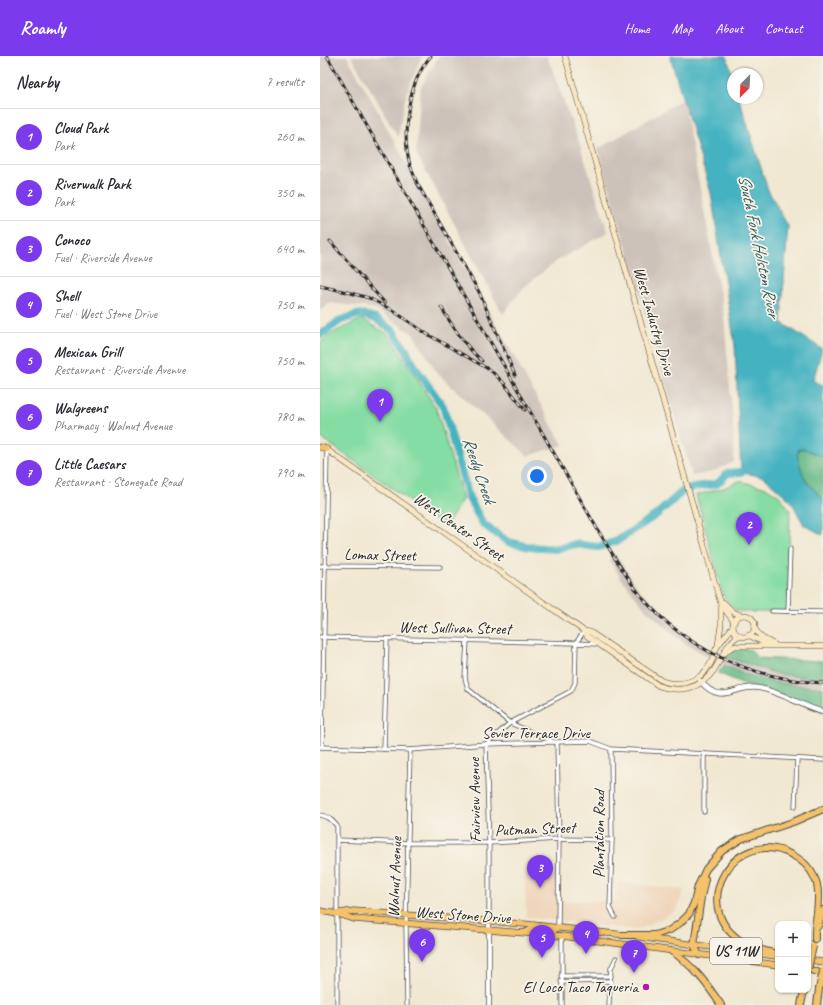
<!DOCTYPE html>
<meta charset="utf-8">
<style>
:root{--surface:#fff;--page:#f2f2f3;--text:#2b2b33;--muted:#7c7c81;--line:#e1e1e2;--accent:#7c3aed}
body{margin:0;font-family:Caveat,sans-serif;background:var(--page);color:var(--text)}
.controls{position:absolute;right:12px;bottom:12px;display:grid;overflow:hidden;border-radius:8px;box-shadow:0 1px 3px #0004}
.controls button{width:36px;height:36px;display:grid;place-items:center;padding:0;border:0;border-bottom:1px solid var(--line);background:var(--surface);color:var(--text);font:20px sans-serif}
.compass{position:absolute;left:407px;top:12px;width:36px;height:36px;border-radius:50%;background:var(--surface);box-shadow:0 1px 3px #0004;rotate:204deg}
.you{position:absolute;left:217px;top:420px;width:14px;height:14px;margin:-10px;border:3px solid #fff;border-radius:50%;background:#1a73e8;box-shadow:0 0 0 6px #1a73e833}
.badge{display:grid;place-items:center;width:26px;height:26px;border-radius:50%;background:var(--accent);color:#fff;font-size:13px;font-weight:700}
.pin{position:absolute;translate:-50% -33px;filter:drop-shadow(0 1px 2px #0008)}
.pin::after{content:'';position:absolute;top:21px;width:14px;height:12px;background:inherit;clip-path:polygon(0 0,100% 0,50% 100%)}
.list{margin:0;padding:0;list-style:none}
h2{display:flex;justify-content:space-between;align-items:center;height:52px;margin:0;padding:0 16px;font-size:17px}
h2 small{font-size:13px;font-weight:400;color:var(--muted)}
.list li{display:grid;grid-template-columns:26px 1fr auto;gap:12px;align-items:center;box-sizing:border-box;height:56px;padding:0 16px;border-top:1px solid var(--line)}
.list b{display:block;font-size:15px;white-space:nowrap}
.list p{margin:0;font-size:13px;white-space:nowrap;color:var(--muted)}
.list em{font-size:13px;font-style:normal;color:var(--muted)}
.map{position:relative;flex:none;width:503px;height:949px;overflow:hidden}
header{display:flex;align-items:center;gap:24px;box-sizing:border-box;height:56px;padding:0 20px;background:var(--accent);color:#fff}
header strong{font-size:19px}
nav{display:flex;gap:22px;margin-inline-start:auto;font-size:14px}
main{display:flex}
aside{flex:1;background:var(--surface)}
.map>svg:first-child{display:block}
.built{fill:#efd6bb}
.industrial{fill:#cdc2b9}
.green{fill:#84dda2;stroke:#588466}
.forest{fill:#6bbc88;stroke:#4b745a}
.water{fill:#45b2c1;stroke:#386e76}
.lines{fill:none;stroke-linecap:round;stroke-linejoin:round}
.river{stroke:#45b2c1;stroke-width:8}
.minor-casing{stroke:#494744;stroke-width:5}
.tertiary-casing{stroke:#494744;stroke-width:6}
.secondary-casing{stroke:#494744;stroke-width:6}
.primary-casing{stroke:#494744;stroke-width:7}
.trunk-casing{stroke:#494744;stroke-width:7}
.motorway-casing{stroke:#494744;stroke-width:8}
.minor{stroke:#fff;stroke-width:3.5}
.tertiary{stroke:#fff;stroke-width:4.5}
.secondary{stroke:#fae7c3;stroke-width:5}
.primary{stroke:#f3c26a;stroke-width:5.5}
.trunk{stroke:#f3c26a;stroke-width:5.5}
.motorway{stroke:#f3c26a;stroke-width:6}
.rail-casing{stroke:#2b2b2b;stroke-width:3}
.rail{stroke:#f7f3e8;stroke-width:1.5;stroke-dasharray:4.5;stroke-linecap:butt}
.motorway-bridge-casing{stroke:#494744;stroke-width:8;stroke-linecap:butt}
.motorway-bridge{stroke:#f3c26a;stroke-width:6}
.poi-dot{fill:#b5179e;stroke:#f7f3e8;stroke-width:1.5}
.labels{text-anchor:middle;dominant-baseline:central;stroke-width:3.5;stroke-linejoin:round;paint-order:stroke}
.shield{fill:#f7f3e8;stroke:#686764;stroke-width:1}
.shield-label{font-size:15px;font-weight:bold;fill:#2b2b2b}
.street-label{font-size:16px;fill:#2b2b2b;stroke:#f7f3e8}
.poi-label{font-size:16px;fill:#2b2b2b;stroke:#f7f3e8;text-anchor:end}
.water-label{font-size:17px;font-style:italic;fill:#345a60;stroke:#f7f3e8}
</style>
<header>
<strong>Roamly</strong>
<nav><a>Home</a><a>Map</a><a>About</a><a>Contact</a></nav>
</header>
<main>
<aside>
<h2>Nearby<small>7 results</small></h2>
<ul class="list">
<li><span class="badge">1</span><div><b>Cloud Park</b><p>Park</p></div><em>260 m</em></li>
<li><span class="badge">2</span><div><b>Riverwalk Park</b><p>Park</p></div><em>350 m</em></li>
<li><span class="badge">3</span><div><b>Conoco</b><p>Fuel · Riverside Avenue</p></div><em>640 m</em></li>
<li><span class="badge">4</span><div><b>Shell</b><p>Fuel · West Stone Drive</p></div><em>750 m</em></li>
<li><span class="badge">5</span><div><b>Mexican Grill</b><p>Restaurant · Riverside Avenue</p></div><em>750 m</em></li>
<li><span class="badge">6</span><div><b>Walgreens</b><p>Pharmacy · Walnut Avenue</p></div><em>780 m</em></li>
<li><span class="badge">7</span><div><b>Little Caesars</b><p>Restaurant · Stonegate Road</p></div><em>790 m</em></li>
</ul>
</aside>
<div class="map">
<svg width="503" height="949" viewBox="0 0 503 949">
<rect width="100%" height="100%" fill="#f7f3e8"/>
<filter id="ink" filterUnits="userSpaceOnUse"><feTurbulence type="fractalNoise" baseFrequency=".025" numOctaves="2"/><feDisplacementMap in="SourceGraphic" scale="8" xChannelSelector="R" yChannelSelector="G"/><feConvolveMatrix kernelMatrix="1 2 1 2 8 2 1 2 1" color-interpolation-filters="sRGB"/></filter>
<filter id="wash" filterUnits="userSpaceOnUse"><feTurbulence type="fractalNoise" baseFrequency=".012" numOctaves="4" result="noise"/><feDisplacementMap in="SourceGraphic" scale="16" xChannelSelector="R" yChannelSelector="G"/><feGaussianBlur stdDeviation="0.9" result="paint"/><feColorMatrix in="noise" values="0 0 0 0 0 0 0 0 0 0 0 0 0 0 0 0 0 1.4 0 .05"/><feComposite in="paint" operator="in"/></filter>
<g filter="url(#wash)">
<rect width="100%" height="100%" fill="#f1e8d2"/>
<polygon class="built" points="205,819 236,820 236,844 245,845 297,846 298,826 364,834 356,855 318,874 206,861"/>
<g class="industrial">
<polygon points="0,0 27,0 243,389 208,400 118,318 93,278 53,252 9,247 0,255"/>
<polygon points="31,0 102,0 86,39 78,81"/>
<polygon points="119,0 227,0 259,86 288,176 235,206 203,232 183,258 96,97 101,31"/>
<polygon points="363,43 404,260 413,368 414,406 392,416 372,420 278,93"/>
<polygon points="296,499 319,534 336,553 371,584 391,595 388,601 363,586 325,553 301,522 289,504"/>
<polygon points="403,600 458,618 503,624 503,632 451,626 425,618 399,606"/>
</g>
<g class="green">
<polygon points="41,263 68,278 116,352 143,442 126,471 0,381 0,287 9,279"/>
<path d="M419 425 447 432 461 441 470 455 468 555C457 555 425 558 416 554 411 551 407 544 403 539L376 439 401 433Z"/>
</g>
<g class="forest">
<path d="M478 393H485L503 401V443C489 429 475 415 478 393Z"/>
<polygon points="415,590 431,594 437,602 503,605 503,624 458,618 403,600"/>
<polygon points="404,609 425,618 451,626 503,632 503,656 467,641 431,631 398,617"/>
</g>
<polygon class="water" points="350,0 407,0 413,22 413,42 419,42 448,134 468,170 461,266 502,293 493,325 503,329 503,401 485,393 479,393 477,400 485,424 503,443 503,479 484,469 471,445 444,421 421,416 415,290 391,137"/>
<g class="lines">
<polyline class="river" points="0,279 21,264 40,258 56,263 72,274 85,293 97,314 123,350 149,442 163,468 188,486 210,491 238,493 255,488 278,491 297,485 336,459 362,436 374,431 397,428 408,417 421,416"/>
</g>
</g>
<g filter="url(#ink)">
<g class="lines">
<defs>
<g id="minor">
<polyline points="0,510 120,511"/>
<polyline points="452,555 503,556"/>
<polyline points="468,555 470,493"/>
<polyline points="0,581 256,587 277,588"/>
<polyline points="147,584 145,622 148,633 190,667 237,687 239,783 238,871"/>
<polyline points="256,587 264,575"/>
<polyline points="0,691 90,694 166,688 270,685 291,693 503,704"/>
<polyline points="2,691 7,393"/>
<polyline points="64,693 67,583"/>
<polyline points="291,693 292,784 290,851 295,861"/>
<polyline points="384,698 384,756"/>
<polyline points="475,751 477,703"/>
<path d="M0 759C8 760 12 764 17 770V949"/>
<polyline points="18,784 88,787 169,787 239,783 292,784"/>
<polyline points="169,865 169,787 166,688 190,667 251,635 255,627 256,587"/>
<polyline points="242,880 242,949"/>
<polyline points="241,920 291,920"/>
<polyline points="241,926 291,925"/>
<polyline points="87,949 86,868 90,694"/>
<polyline points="289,949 291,912 296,902"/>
</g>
<g id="tertiary">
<path d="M380 625C403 651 414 628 439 632 462 636 481 650 503 656"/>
<polyline points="169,865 169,949"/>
</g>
<g id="secondary">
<polyline points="245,0 398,538 401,548 414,566"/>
<path d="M3 391 264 575 267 580 339 630C360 637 381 633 394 614 403 600 405 589 419 579"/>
<polyline points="403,546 413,556 421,559"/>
<circle cx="424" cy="570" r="11"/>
<polyline points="434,572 442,582 455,589"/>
<path d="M264 575 270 576 342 625C360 631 379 626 389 610 393 605 394 598 396 593 401 584 408 578 413 570"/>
<polyline points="428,579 447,588"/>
<polyline points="398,589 401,569 401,548"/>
<polyline points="405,597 409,593 415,590 503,590"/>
</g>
<polyline id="primary" points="0,391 7,393"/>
<g id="trunk">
<polyline points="0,855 18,858 34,863 242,880 458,909"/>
<polyline points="19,857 34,855 204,868 305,879"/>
<polyline points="206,876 212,873 233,875 238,871"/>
<polyline points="318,881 456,900"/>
<polyline points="488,904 503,906"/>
</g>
<g id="motorway">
<polyline points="498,870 503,854"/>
<polyline points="302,879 335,879 350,874 360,867 369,858 374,847 378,830 386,813 402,795 421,783 473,766 503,753"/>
<path d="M351 895C373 909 387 928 401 949"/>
<path d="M458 898C445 895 432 892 421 885 366 849 416 768 472 799 484 805 493 815 497 828 501 846 494 864 495 883"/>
<polyline points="379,899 374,889 381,841 385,823"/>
<polyline points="488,913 503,918"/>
<polyline points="481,949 484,934"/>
<polyline points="497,949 499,933"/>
</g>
</defs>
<use href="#minor" class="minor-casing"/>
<use href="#tertiary" class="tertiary-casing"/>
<use href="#secondary" class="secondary-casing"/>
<use href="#primary" class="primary-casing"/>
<use href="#trunk" class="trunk-casing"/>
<use href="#motorway" class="motorway-casing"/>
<use href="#minor" class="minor"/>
<use href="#tertiary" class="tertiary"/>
<use href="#secondary" class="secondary"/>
<use href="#primary" class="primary"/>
<use href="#trunk" class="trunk"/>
<use href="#motorway" class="motorway"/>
<defs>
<g id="rail">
<path d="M7 0 279 476C292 497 305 520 321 540 367 595 433 623 503 627"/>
<path d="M111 0C88 26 81 76 90 109 92 115 95 121 97 127L159 236 195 319"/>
<polyline points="10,185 44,224 65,247"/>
<polyline points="0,230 27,236 49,242 72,254 107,278 170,314 183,326 205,354"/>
<path d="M121 251C133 271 144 289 162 305"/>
</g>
</defs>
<use href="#rail" class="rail-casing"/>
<use href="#rail" class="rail"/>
<defs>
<g id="motorway-bridge">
<polyline points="488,913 493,890"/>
<polyline points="499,933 503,915"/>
</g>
</defs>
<use href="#motorway-bridge" class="motorway-bridge-casing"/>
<use href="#motorway-bridge" class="motorway-bridge"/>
</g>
</g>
<circle class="poi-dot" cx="326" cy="931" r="4"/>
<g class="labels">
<rect class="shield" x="390" y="882" width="52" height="26" rx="3"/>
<g class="shield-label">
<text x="416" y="895">US 11W</text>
</g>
<g class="street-label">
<text transform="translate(334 265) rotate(74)">West Industry Drive</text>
<text transform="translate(139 471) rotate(35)">West Center Street</text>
<text transform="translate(60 499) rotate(1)">Lomax Street</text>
<text transform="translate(135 572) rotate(1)">West Sullivan Street</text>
<text x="216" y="677">Sevier Terrace Drive</text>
<text transform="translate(155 744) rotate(-91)">Fairview Avenue</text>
<text transform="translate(215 773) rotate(-2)">Putman Street</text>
<text transform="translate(279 778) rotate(-90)">Plantation Road</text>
<text transform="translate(75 821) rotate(-88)">Walnut Avenue</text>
<text transform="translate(143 859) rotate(4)">West Stone Drive</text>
</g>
<g class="poi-label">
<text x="318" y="931">El Loco Taco Taqueria</text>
</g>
<g class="water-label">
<text transform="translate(439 190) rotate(78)">South Fork Holston River</text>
<text transform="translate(159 414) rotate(71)">Reedy Creek</text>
</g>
</g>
</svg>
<div class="controls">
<button>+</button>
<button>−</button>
</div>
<svg class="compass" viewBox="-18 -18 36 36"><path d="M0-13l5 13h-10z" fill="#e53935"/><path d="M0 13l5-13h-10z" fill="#7c7c81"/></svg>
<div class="you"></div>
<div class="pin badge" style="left:60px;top:366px">1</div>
<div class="pin badge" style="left:429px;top:489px">2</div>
<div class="pin badge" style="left:220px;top:832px">3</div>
<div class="pin badge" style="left:266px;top:898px">4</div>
<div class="pin badge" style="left:222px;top:902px">5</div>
<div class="pin badge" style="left:102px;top:906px">6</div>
<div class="pin badge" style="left:314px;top:917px">7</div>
</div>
</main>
